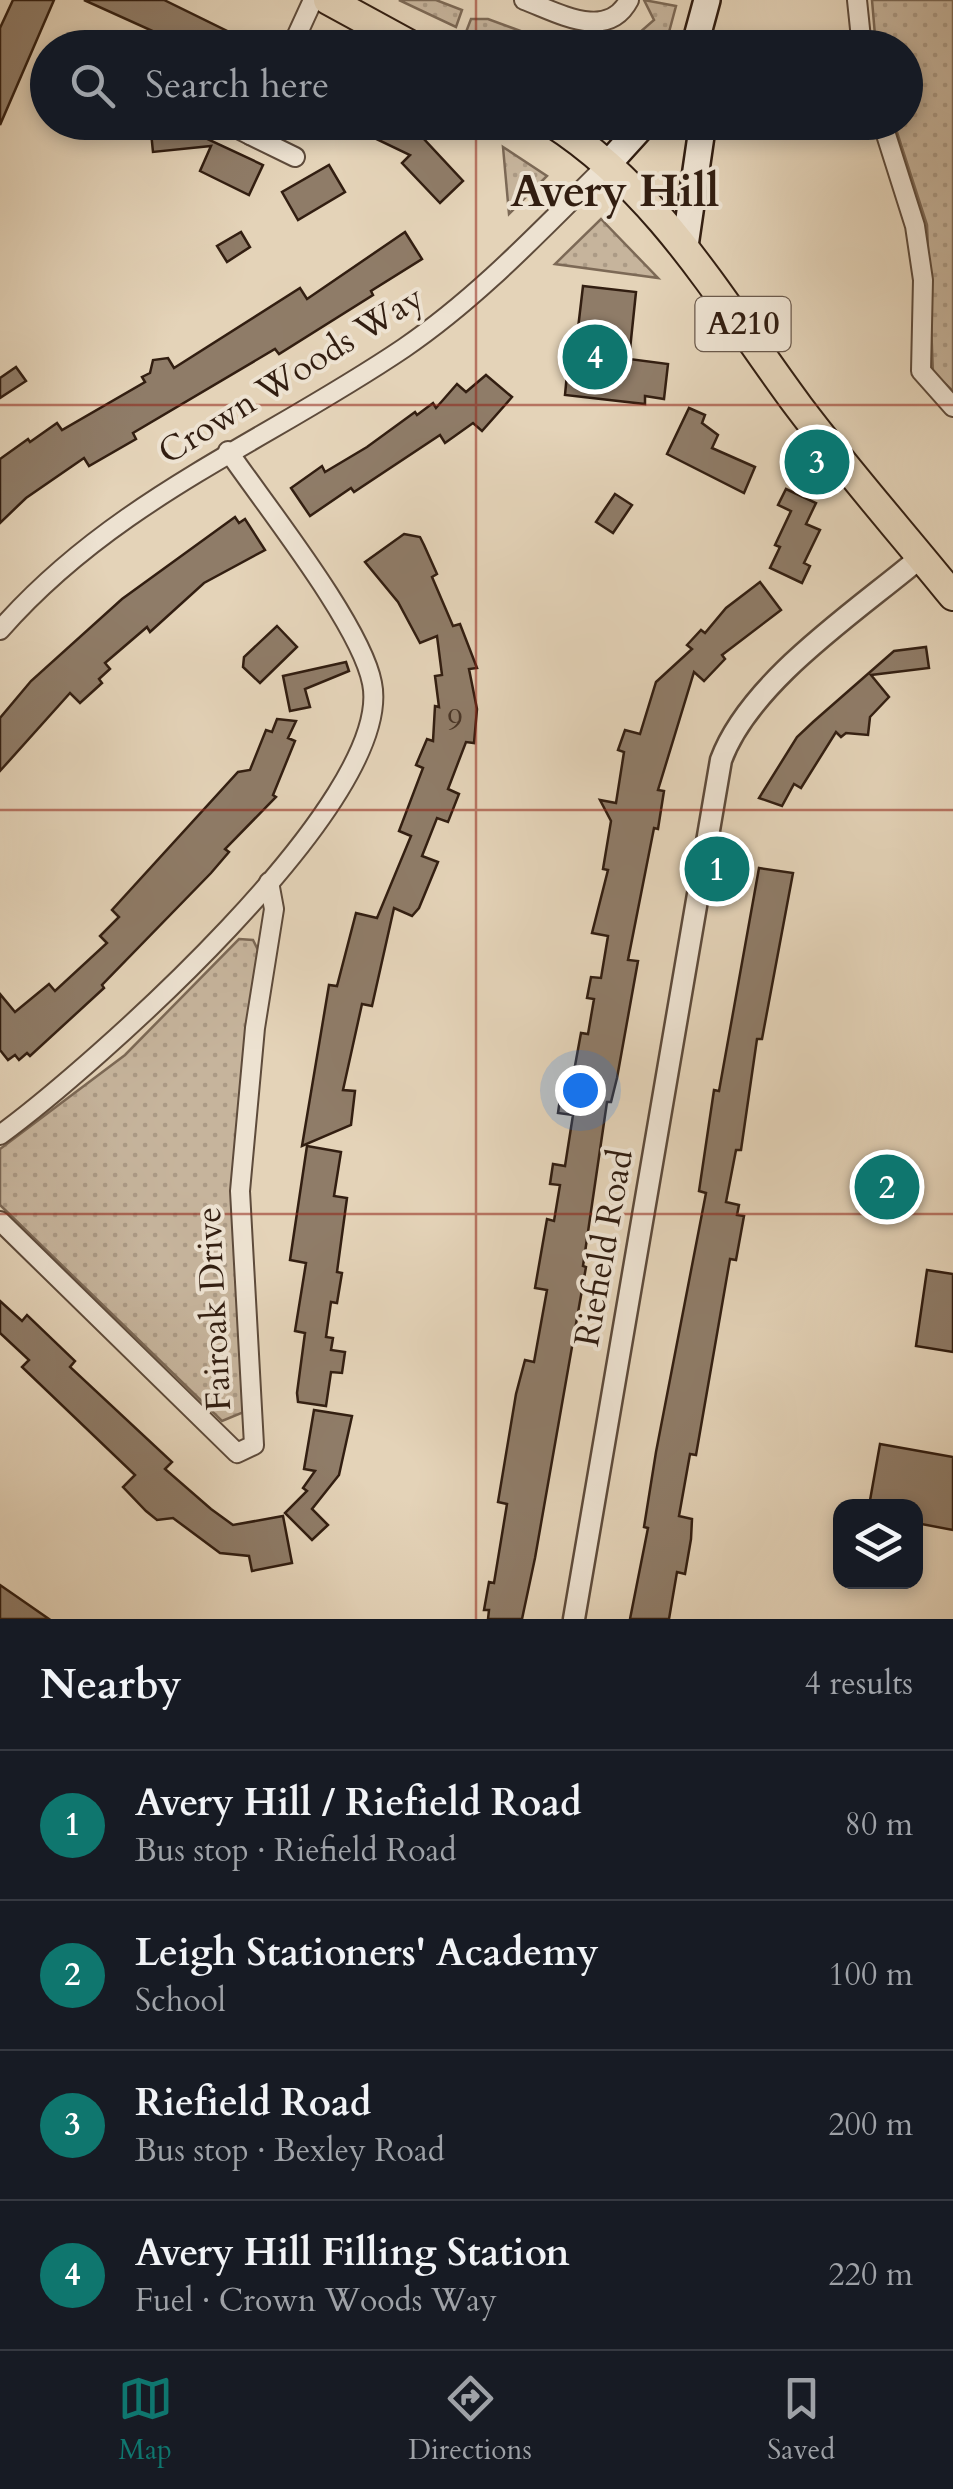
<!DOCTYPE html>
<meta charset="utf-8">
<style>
:root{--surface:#171b24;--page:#242831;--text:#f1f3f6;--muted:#9ea1a6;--line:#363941;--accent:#0f766e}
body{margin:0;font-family:Cardo,serif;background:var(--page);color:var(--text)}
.controls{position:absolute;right:30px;bottom:30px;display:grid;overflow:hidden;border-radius:20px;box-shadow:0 5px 15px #0003}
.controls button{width:90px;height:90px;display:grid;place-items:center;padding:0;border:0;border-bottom:2px solid var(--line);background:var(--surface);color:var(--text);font:50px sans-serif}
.you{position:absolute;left:580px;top:1090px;width:35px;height:35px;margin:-25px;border:8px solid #fff;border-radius:50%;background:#1a73e8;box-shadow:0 0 0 15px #1a73e833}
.badge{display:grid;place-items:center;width:65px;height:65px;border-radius:50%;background:var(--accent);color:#fff;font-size:32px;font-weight:700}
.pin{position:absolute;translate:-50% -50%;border:5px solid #fff;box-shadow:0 2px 10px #0006}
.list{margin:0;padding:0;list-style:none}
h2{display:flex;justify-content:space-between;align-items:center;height:130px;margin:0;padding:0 40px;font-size:42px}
h2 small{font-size:32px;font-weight:400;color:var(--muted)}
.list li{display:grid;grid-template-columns:65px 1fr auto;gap:30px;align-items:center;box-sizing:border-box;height:150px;padding:0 40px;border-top:2px solid var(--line)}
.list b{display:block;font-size:38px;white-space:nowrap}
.list p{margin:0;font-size:32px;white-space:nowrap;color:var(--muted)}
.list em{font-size:32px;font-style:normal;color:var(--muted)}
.icon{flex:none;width:55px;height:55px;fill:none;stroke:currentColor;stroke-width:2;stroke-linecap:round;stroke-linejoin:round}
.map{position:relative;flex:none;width:953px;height:1619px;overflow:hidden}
.search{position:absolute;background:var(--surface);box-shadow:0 5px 15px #0003;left:30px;right:30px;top:30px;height:110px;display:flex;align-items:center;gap:25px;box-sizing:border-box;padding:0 35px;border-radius:55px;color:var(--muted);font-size:38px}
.sheet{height:730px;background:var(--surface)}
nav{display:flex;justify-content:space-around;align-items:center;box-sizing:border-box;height:140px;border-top:2px solid var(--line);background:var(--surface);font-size:28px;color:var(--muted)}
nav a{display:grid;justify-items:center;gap:5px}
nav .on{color:var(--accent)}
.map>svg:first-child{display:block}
.grass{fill:url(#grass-dots);stroke:#7c6956;stroke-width:2.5}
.building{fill:#8f7c68;stroke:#321e11;stroke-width:2.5}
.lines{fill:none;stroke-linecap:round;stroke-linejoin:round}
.minor-casing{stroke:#5e4b3b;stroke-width:22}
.tertiary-casing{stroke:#5e4b3b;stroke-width:25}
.secondary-casing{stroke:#321e11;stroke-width:30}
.primary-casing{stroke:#321e11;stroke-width:32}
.minor{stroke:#ede2d1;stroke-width:18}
.tertiary{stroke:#ede2d1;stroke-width:20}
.secondary{stroke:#ede2d1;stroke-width:25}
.primary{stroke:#e4d3b8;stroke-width:28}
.grid{fill:none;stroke:#8f2418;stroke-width:2.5;stroke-opacity:0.55}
.labels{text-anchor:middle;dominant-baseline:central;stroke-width:8;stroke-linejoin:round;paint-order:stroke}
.number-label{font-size:30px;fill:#493627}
.shield{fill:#ede2d1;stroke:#6a594b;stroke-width:2.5}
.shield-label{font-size:32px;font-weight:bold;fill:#321e11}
.street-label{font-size:35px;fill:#321e11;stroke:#ede2d1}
.district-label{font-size:45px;font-weight:bold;fill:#321e11;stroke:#ede2d1}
</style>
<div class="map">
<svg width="953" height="1619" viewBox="0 0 953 1619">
<defs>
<pattern id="grass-dots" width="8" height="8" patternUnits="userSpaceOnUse" patternTransform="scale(2.5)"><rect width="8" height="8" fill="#c6b49c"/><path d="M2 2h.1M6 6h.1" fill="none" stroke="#ab9a85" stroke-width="1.8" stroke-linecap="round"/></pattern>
</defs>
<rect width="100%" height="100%" fill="#e4d3b8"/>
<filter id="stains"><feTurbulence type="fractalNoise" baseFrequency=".002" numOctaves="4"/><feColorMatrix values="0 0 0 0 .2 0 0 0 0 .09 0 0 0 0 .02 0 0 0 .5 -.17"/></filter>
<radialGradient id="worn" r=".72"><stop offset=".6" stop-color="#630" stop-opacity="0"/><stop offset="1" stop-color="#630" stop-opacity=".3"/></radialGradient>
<g class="grass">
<polygon points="399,0 436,0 462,10 456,27"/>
<polygon points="644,0 676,6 665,47 623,47 654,20"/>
<polygon points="872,0 953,0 953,391 933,373 927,225 894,123 906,122 906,48 876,47"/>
<polygon points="471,19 488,19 564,47 499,47 466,32"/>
<polygon points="503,147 547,176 509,214"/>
<polygon points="601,219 658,278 555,264"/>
<polygon points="239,939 253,940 259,952 251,1013 244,1412 222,1421 0,1205 0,1149 125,1055"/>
</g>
<g class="building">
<polygon points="13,0 54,0 0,125 0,28"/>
<polygon points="84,0 164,0 262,48 190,48"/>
<polygon points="150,122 171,122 263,165 249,195 200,171 211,146 153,152"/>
<polygon points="341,122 408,122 463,181 440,203 402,163 410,155"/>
<polygon points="329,165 345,192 298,220 282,192"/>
<polygon points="241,232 250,247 227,262 217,246"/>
<polygon points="405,232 422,259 371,291 373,295 279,354 275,349 133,433 136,439 89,466 84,458 26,498 0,523 0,459 28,439 30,442 57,423 62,430 145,382 142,377 150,373 153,360 168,358 174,368 300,288 307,299"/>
<polygon points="583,286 636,292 629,359 668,364 664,399 645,396 645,404 565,395 569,353 575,354"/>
<polygon points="16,367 26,381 0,398 0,378"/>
<polygon points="486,375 512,397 482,431 473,423 445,443 440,435 354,492 351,488 310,516 291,488 322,466 325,472 367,447 415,412 417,415 433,403 436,408 457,384 466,392"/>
<polygon points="689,408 705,415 702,423 718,435 712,448 755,467 744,493 667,454"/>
<polygon points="786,489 816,503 806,524 820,530 804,563 810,566 802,583 770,568 780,547 775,545 791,511 778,505"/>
<polygon points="615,494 632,505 613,533 596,522"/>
<polygon points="235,517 239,523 245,519 265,550 204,583 150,632 147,627 105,663 110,669 99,679 102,683 80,703 70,693 0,771 0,718 31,681 122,599"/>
<polygon points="404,534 420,537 424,545 437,574 432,577 453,626 460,624 477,668 469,669 477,709 474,743 466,742 448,789 459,794 448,822 437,818 422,856 438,862 419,908 412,916 394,908 372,1006 362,1004 343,1090 355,1091 351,1125 302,1146 329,985 337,986 356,913 377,918 411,836 399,831 423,768 416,765 427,739 433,741 435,706 439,707 435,676 442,675 437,636 420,643 398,602 365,562"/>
<polygon points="760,582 781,610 722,655 725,659 704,681 694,672 658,790 664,791 658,829 654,828 628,960 638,961 617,1078 611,1102 607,1102 583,1266 586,1267 535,1558 522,1619 488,1619 489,1610 484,1610 489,1582 494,1583 507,1504 498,1502 516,1394 525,1360 534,1362 547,1290 535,1288 547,1219 554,1221 560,1185 550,1184 553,1164 565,1166 573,1115 558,1113 561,1092 570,1093 581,1033 588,1034 594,999 587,998 591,977 601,978 608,936 592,933 608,870 603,869 611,821 600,800 616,803 624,752 618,750 625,730 640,734 656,682 692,649 687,645 701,630 705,633 726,608"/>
<polygon points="277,626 297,647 260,683 243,667 244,657"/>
<polygon points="926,647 929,668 871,675 889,697 870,717 868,735 846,733 841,737 836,732 801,788 794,784 782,806 759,798 797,737 813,722 894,651"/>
<polygon points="346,662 349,671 305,689 310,707 290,711 283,676"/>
<polygon points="277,719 296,721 288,738 295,741 273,795 276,797 225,849 229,852 211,873 102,985 104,988 30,1056 27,1053 19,1060 15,1055 8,1060 0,1050 0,994 15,1012 49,984 55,991 107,943 100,936 119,917 112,910 238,772 250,770 266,730 272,732"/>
<polygon points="759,868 793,873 762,1039 757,1039 741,1150 736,1150 726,1202 739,1205 737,1215 744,1216 736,1260 730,1259 696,1455 690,1454 679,1516 692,1519 691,1539 685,1574 677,1572 669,1619 630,1619 648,1528 644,1527 656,1452 706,1193 699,1191 714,1090 719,1091"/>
<polygon points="307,1146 341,1152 334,1196 347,1198 337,1272 342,1273 337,1303 331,1302 326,1337 333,1338 331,1350 345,1352 342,1373 331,1372 326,1406 298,1402 297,1393 305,1333 295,1331 306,1263 290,1260"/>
<polygon points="927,1270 953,1274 953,1352 916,1346"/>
<polygon points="0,1301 22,1321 27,1315 75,1361 70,1367 172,1462 165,1469 211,1509 233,1525 283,1516 292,1563 252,1571 249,1556 220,1553 173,1518 157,1520 146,1511 123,1487 135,1475 22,1367 29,1360 0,1333"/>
<polygon points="314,1410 352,1416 339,1475 312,1509 328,1525 312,1540 285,1513 307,1491 303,1488 315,1471 304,1469"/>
<polygon points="880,1444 953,1457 953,1530 916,1523 916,1506 869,1506"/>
<polygon points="0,1585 13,1594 49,1619 0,1619"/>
</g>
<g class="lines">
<defs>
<g id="minor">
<path d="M524 0C557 12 607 42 629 0"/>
<polyline points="857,0 862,48"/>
<polyline points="291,48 313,0"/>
<polyline points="224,122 250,135"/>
<polyline points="256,122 250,135 295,157"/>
<polyline points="882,122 915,226 923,280 921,371 953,407"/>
<path d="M0 630C115 499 264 443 404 348 480 296 542 229 607 165"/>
<path d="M0 1135C90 1069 396 800 372 683 361 625 265 505 228 451"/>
<polyline points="0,1221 237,1453 254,1445 240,1191 255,1028 274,909 269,882"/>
</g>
<path id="tertiary" d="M574 1619 721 760C750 681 857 611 921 557"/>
<g id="secondary">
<polyline points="694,48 707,0"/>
<polyline points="607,165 646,122"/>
<polyline points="685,246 703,122"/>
</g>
<g id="primary">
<polyline points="328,0 416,48"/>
<path d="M551 122C662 193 723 305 799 407 848 472 902 533 953 596"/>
</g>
</defs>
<use href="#minor" class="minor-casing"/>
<use href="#tertiary" class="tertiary-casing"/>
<use href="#secondary" class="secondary-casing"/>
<use href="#primary" class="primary-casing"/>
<use href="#minor" class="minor"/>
<use href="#tertiary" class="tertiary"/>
<use href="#secondary" class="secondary"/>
<use href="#primary" class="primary"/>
</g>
<path class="grid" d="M476 0V48M476 122V1619M0 405H953M0 810H953M0 1214H953"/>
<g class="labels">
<g class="number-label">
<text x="455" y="720">9</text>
</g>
<rect class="shield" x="695.5" y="297" width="95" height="54" rx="8"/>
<g class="shield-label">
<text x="743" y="324">A210</text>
</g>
<g class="street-label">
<text transform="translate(291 375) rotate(-32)">Crown Woods Way</text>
<text transform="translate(604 1248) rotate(-80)">Riefield Road</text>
<text transform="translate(214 1309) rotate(-93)">Fairoak Drive</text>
</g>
<g class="district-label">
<text x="615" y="191">Avery Hill</text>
</g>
</g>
<rect width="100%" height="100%" filter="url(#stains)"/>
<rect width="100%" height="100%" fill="url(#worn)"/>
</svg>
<div class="controls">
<button><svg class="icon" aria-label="layers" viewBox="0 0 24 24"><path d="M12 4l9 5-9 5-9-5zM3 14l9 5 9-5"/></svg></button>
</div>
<div class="you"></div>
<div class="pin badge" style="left:717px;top:869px">1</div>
<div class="pin badge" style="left:887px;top:1187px">2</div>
<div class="pin badge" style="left:817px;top:462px">3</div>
<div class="pin badge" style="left:595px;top:357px">4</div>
<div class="search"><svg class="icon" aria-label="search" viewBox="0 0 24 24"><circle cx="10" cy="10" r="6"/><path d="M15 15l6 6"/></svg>Search here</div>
</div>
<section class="sheet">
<h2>Nearby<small>4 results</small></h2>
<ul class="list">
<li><span class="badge">1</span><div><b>Avery Hill / Riefield Road</b><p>Bus stop · Riefield Road</p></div><em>80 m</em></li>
<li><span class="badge">2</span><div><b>Leigh Stationers' Academy</b><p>School</p></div><em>100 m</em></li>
<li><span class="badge">3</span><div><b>Riefield Road</b><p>Bus stop · Bexley Road</p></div><em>200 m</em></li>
<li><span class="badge">4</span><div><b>Avery Hill Filling Station</b><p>Fuel · Crown Woods Way</p></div><em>220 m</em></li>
</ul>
</section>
<nav>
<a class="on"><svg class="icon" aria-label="map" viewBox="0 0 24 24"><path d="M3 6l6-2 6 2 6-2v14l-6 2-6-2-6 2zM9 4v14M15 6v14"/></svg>Map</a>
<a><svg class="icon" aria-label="directions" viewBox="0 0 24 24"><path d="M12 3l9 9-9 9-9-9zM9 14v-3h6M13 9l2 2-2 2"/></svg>Directions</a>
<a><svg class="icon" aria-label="saved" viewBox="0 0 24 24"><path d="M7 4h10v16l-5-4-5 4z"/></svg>Saved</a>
</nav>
